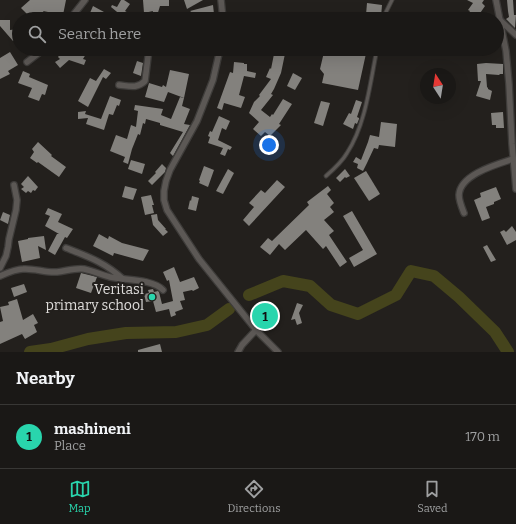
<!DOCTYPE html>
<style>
:root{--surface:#1a1816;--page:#23211f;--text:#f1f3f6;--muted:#9fa0a1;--line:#383735;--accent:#29d5ad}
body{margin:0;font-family:Bitter,serif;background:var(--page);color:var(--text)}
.compass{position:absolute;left:420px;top:68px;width:36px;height:36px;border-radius:50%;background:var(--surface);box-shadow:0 4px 16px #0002;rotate:348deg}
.you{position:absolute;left:269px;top:145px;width:14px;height:14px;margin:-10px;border:3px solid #fff;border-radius:50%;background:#1a73e8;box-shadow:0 0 0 6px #1a73e833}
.badge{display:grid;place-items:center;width:26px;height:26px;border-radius:50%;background:var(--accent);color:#111;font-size:13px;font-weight:700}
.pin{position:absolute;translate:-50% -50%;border:2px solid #fff;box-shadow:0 1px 4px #0006}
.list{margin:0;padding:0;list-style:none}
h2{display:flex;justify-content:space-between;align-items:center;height:52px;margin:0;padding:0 16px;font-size:17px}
h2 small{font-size:13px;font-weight:400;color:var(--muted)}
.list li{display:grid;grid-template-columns:26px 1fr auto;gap:12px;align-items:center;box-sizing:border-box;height:64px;padding:0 16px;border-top:1px solid var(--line)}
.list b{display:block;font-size:15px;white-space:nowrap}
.list p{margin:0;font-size:13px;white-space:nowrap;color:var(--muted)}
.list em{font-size:13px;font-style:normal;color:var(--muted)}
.icon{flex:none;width:22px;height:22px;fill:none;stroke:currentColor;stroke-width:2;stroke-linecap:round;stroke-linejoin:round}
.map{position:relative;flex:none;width:516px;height:352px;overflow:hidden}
.search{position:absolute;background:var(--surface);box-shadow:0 4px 16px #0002;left:12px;right:12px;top:12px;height:44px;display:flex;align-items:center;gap:10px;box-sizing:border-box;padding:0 14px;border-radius:22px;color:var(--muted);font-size:15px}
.sheet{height:116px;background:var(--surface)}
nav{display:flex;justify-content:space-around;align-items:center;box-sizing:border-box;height:56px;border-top:1px solid var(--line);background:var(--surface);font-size:11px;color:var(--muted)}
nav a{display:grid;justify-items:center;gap:2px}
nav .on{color:var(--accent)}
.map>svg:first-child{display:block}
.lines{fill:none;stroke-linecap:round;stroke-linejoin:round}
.river{stroke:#45441c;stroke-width:12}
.building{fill:#83817d}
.service-casing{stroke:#3e3c3a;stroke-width:5}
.minor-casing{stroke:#3e3c3a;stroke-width:8}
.service{stroke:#5c5855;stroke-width:3}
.minor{stroke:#5c5855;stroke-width:5.5}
.poi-dot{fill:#29d5ad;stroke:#23201d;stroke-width:1.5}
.labels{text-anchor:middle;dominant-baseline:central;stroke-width:4;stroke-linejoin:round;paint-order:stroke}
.poi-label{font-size:14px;fill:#dedcda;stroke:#23201d;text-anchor:end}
</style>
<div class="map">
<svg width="516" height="352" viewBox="0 0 516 352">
<rect width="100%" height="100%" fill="#23201d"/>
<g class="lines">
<g class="river">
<polyline points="249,295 283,281 310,286 331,305 358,314 396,295 411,271 434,276 459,297 495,332 508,352"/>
<polyline points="30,352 51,349 88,339 126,333 176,332 207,325 229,309"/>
</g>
</g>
<g class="building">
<polygon points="30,0 66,0 63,15 43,11 48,19 38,19 33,12 29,16 21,8"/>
<polygon points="121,0 124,0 130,4 125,11 130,14 127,19 120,19 122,16 111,7 112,5 117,7"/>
<polygon points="143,0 169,0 169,6 160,6 156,19 151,19 153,11 144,13"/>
<polygon points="184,0 203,0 187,9"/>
<polygon points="467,0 484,0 482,3 485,6 476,19 468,14 470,11 468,10 473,3"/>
<polygon points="507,0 513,0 514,15 516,15 515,28 506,19 509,17 508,11"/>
<polygon points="367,3 382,5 381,17 366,15"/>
<polygon points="213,5 214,14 204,15 199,18 190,11"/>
<polygon points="93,6 104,12 100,19 93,19 89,17 91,14 90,13"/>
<polygon points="0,20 10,20 10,30 18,29 19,41 13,41 0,26"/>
<polygon points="64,49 89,49 83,59 86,60 84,65 69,60 60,68 55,62 60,59 58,57"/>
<polygon points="275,49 286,49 281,73 274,89 271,94 273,95 261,110 270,117 272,114 273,115 283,99 292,104 279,124 281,125 270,136 265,132 261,136 253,129 259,122 249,113 254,102 260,96 259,95 271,79 266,77 270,68 271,69"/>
<polygon points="329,49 367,49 358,90 322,83 324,74 320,69 324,52 328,54"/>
<polygon points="10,52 18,65 8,71 10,74 0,79 0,58"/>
<polygon points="137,61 143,63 141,76 133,73"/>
<polygon points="234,62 244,63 244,64 247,64 247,71 256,73 255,78 244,76 239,95 245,97 241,108 224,103 222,110 217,108 230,72 233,73"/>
<polygon points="486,63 503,64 503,74 500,74 499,75 486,74 487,87 488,88 488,89 492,91 490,100 476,96 481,81 478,81 477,64"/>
<polygon points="104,69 111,73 106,79 103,77 88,107 78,101 90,78 96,81"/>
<polygon points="170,70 189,74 184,98 168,92 164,102 145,97 149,83 162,87 163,85 166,87"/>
<polygon points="23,71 30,74 29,77 48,85 45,95 42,94 39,101 28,97 32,88 18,83"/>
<polygon points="293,73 302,78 295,90 287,86"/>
<polygon points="110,96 121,100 119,106 117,105 113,115 109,114 104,130 86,124 88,118 78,119 78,112 86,111 85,114 101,119"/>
<polygon points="180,97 184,98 182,106 190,109 184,124 190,125 173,156 170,153 183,132 160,125 160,123 146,119 145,124 143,123 140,135 138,134 132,149 128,164 123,162 125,157 110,151 116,135 127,139 131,125 136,127 138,111 134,110 135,105 163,109 161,115 171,119"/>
<polygon points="356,100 362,102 357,117 359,118 359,119 357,124 355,123 353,129 343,124 349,113 351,114"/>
<polygon points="321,101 330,103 323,126 314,123"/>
<polygon points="503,112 504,128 496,128 496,125 492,125 491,113"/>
<polygon points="219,116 230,121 226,130 222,128 218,140 232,147 230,150 228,149 225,156 220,154 223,148 208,143 210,137 208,136 210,131 212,132"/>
<polygon points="381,122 397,124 395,147 379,145 378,149 374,148 367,163 363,171 357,168 358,164 353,162 356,157 361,160 368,142 370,135 379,137"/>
<polygon points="38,142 52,155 51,156 66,167 59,177 38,162 37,163 30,158 34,152 32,149"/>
<polygon points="131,160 145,164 142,174 128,169"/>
<polygon points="162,164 166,168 165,172 152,185 148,181 156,173 155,172"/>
<polygon points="204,166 214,170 208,187 199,183 200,181 199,180"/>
<polygon points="228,169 234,173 223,194 216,191"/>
<polygon points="345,169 350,176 346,178 345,177 340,182 336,178"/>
<polygon points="366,171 380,194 369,201 354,178"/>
<polygon points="28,176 38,187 35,191 33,190 31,193 28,191 26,193 21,189 24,187 21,184"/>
<polygon points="277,180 285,187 249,226 243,220 254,207 249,203 261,190 265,193"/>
<polygon points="125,186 137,189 133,200 122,197"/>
<polygon points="328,186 331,190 327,194 334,203 330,207 334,212 324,220 334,231 329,235 347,262 340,267 326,246 323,249 306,230 285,250 279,244 270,255 260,247 268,238 272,241 309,205 307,202"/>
<polygon points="496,187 501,199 494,202 494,204 486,207 490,218 482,221 474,200 481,197 480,193"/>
<polygon points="151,195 154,205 152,205 154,213 145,215 141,197"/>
<polygon points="192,196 199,198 196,211 188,209 190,200 191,201"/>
<polygon points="48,208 62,214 58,222 73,229 67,238 65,237 55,255 48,251 57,234 59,234 45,226 50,216 45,214"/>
<polygon points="352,211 377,254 354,267 349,258 363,250 343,216"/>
<polygon points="3,212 10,215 8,224 0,220"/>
<polygon points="157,214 158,220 166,229 165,229 168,232 163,236 153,225 151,215"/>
<polygon points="512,226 516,232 516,240 507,245 500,232 504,230 506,232"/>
<polygon points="99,234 108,239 109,236 122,243 149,250 143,261 114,253 113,256 93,246"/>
<polygon points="44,236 46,250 38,246 40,258 22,262 18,241 28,239 28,238"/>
<polygon points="487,245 496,260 491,262 483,247"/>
<polygon points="174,267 180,282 194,277 199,288 193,291 192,290 183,292 185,300 180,301 183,309 175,312 176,315 171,317 169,309 156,312 153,301 146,302 144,294 149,293 148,290 153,289 154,292 158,291 159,292 162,304 173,301 169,280 167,281 163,272"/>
<polygon points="81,273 97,277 91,293 76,288"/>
<polygon points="24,284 27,292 14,297 11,288"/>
<polygon points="17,299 23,320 33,314 38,323 34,325 37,332 25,339 22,334 0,344 0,322 3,321 0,307 9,305 8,302"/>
<polygon points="297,303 303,305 299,313 302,323 297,325 295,319 291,320"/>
<polygon points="160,344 162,352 138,352 138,350"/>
</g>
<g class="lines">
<defs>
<g id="service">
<polyline points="384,19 386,12 392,0"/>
<path d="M326 176C334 169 342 162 347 153 366 124 370 83 377 49"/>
</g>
<g id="minor">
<polyline points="221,0 223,19"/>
<polyline points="496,0 506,51 509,84 512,144 516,189"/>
<polyline points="70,19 85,0"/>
<polyline points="501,21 516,35"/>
<polyline points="220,49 213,80 197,121 170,170 166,181 164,191 164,200 167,210 199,259 256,330 278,352"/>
<polyline points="27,62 44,49"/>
<path d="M119 85C129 86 137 89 145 81L149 49"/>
<path d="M464 213C462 208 459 201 459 195 460 174 498 164 513 159"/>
<path d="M66 248C89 257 104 262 123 279"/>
<polyline points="0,268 6,256 8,247 9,239 16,210 17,200 14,185"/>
<path d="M0 276C7 273 16 269 23 269 35 268 45 273 57 272 66 271 75 268 84 269 93 271 102 275 110 277 125 280 153 279 163 290"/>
<polyline points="238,352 242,345 256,330"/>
</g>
</defs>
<use href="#service" class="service-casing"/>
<use href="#minor" class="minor-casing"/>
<use href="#service" class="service"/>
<use href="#minor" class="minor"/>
</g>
<circle class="poi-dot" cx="152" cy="297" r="4"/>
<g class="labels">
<g class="poi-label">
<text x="144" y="289">Veritasi<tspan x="144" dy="16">primary school</tspan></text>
</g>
</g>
</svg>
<svg class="compass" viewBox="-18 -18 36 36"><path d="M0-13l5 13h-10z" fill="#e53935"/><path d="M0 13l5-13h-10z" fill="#9fa0a1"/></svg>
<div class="you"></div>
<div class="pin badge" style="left:265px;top:316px">1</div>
<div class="search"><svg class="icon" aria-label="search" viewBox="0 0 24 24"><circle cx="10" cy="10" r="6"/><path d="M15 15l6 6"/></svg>Search here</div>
</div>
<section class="sheet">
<h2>Nearby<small></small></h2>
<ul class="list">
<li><span class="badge">1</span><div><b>mashineni</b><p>Place</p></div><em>170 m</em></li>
</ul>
</section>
<nav>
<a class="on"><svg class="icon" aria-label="map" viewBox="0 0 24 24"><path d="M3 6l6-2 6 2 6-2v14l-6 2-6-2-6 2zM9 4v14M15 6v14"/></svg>Map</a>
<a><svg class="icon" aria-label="directions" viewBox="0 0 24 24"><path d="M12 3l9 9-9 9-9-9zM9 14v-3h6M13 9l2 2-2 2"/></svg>Directions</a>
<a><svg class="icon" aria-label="saved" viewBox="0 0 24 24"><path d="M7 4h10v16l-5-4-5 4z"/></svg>Saved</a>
</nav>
